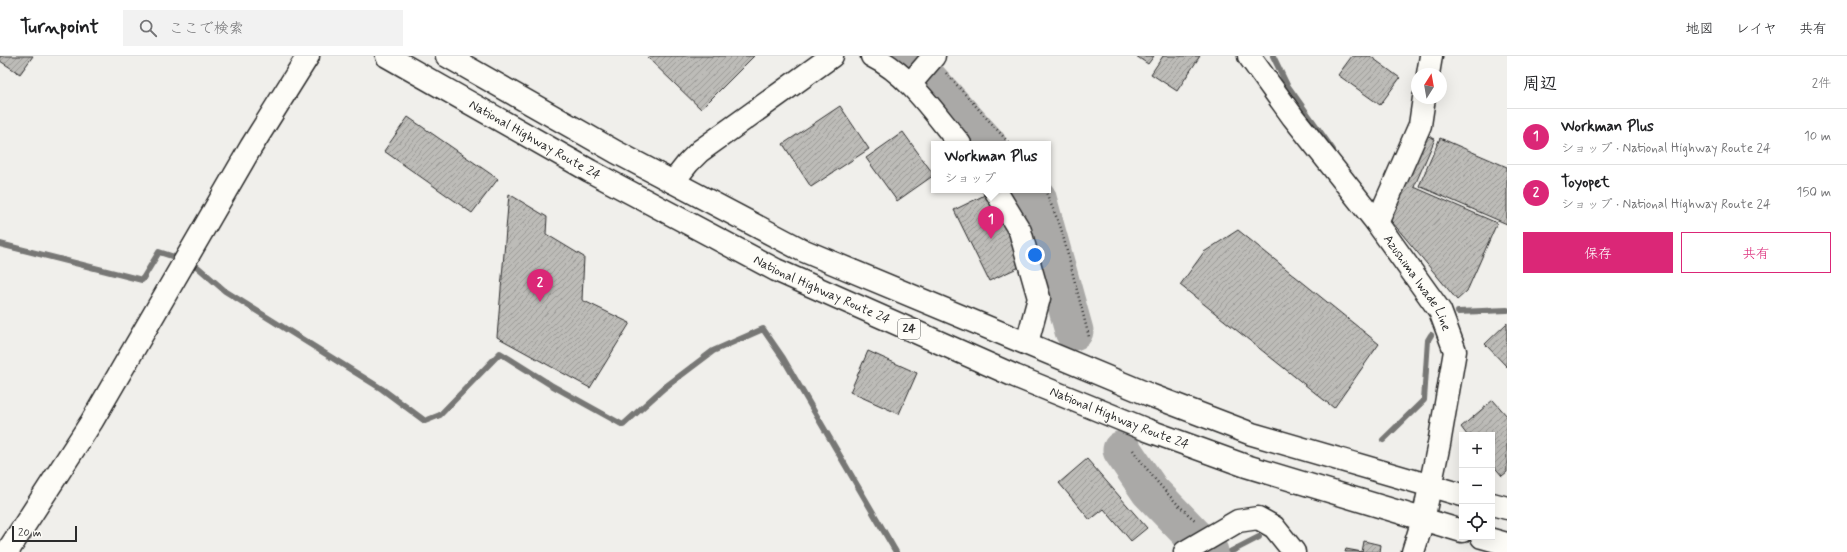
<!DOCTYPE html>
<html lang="ja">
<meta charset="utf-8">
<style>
:root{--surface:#fff;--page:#f2f2f2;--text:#202124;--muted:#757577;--line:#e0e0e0;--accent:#db2777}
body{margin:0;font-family:Mynerve,"Klee One",sans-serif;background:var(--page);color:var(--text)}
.controls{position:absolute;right:12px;bottom:12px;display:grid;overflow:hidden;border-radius:0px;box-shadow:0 4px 16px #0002}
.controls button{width:36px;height:36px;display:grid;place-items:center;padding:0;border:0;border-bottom:1px solid var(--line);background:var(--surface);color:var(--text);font:20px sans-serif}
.compass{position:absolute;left:1411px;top:12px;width:36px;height:36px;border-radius:50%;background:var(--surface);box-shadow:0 4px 16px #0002;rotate:11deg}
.scale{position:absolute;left:12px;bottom:10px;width:65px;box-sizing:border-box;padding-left:4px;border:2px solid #2b2b2b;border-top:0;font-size:11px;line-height:14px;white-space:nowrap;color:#2b2b2b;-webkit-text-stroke:3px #fdfcf7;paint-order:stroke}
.you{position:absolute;left:1035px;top:199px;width:14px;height:14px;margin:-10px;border:3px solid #fff;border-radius:50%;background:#1a73e8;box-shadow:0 0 0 6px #1a73e833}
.badge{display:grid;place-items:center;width:26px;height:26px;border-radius:50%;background:var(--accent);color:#fff;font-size:13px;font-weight:700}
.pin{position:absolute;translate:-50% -33px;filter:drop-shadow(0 1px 2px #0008)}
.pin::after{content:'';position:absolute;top:21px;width:14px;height:12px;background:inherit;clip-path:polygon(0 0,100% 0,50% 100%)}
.popup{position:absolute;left:931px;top:85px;width:120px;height:52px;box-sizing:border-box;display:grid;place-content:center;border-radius:0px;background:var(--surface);filter:drop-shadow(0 1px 3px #0005);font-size:13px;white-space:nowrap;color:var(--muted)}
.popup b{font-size:15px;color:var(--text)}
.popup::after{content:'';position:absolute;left:50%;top:100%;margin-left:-8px;border:8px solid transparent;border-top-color:var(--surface)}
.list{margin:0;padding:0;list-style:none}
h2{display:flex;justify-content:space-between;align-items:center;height:52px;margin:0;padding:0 16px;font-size:17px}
h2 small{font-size:13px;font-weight:400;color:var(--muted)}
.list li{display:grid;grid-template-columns:26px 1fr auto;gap:12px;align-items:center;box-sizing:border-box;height:56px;padding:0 16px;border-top:1px solid var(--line)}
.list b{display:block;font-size:15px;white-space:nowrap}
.list p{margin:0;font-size:13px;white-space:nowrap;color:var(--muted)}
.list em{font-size:13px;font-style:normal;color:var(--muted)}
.actions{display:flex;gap:8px;padding:12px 16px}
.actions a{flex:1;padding:9px 0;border:1px solid var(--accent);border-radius:0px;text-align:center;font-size:14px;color:var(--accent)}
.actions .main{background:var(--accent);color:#fff}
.icon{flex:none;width:22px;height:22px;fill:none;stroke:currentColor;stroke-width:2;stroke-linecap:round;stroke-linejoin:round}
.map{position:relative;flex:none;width:1507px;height:496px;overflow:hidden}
header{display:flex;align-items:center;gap:24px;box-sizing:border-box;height:56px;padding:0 20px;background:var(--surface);border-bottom:1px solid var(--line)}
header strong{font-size:19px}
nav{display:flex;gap:22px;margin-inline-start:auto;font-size:14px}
.search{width:280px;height:36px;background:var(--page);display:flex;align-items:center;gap:10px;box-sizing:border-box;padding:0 14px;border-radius:0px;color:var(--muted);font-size:15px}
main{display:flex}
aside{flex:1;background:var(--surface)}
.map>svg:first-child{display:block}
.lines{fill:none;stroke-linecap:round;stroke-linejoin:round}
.stream{stroke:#777775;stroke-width:6}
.river{stroke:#aaa9a7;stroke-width:39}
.building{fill:url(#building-hatch);stroke:#2b2b2b}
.minor-casing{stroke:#2b2b2b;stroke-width:25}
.major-casing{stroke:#2b2b2b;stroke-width:25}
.highway-casing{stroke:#2b2b2b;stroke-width:25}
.path{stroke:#2b2b2b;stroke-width:2.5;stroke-dasharray:1 3;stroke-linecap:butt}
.minor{stroke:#fdfcf7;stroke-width:22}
.major{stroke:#fdfcf7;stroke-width:22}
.highway{stroke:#fdfcf7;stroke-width:22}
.labels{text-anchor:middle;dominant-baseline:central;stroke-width:3;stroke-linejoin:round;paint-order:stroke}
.shield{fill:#fdfcf7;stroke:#6a6a68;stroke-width:1}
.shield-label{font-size:12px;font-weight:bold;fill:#2b2b2b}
.street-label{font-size:13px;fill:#2b2b2b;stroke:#fdfcf7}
</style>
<header>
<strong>Turnpoint</strong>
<div class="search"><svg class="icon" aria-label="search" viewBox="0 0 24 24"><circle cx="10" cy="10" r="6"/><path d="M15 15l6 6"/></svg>ここで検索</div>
<nav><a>地図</a><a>レイヤ</a><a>共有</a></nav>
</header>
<main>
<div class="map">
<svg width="1507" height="496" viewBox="0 0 1507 496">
<defs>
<pattern id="building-hatch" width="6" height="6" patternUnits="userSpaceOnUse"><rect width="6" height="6" fill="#bdbcb8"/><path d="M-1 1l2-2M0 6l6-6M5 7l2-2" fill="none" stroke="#9a9996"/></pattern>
</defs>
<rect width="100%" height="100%" fill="#f0efeb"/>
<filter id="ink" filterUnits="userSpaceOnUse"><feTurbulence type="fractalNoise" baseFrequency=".025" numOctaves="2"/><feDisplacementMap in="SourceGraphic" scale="8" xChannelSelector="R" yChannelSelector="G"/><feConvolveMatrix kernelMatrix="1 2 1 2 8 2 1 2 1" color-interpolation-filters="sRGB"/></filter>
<g filter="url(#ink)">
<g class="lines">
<g class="stream">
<polyline points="1273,0 1287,29 1333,94"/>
<polyline points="0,188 142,224 159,196 193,207 225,235 382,333 425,365 440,359 500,297 551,329 623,369 664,332 713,295 763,273 783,302 896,496"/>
<polyline points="1458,256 1507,254"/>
<polyline points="1383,384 1424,344 1428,284 1431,279"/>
<polyline points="1230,496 1259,481"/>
</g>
<g class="river">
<polyline points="907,0 987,88"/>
<polyline points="1029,134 1037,142 1074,275"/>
<polyline points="1122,394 1150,435 1209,496"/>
</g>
</g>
<g class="building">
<polygon points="0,0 33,0 20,18 0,5"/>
<polygon points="650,0 754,0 701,53 648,2"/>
<polygon points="1136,0 1154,0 1148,8"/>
<polygon points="1163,0 1200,0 1177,35 1151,18"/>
<polygon points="1352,0 1370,0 1400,22 1380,49 1338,19"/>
<polygon points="840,50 869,93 811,131 783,88"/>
<polygon points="408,61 498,123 472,157 384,95"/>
<polygon points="903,76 934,119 897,145 866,102"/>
<polygon points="1422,77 1435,83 1414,131 1497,167 1467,235 1457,244 1387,160"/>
<polygon points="1440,82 1507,111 1507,168 1419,130"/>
<polygon points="991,136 1026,208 989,225 954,154"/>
<polygon points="509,138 547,161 546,178 584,201 582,244 630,267 590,332 497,281"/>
<polygon points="1238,174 1379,288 1334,352 1180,229 1204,196"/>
<polygon points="1507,267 1507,311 1485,288"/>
<polygon points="868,295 917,317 899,358 850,336"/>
<polygon points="1493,344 1507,360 1507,416 1502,420 1492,408 1492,379 1467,379 1461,371"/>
<polygon points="1087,403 1147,472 1131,485 1104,453 1090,464 1059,427"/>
<polygon points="1364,485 1381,489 1380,496 1345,496 1346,493 1362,496"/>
</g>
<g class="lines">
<defs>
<g id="minor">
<path d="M872 0C910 19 934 57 960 88"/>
<polyline points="1428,18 1431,0"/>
<polyline points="910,28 934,0"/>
<polyline points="673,126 688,107 700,95 832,0"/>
<polyline points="995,134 1020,175 1039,242 1027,287"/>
<polyline points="1377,167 1420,69 1424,42"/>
<polyline points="7,496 92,365 251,91 308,0"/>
<polyline points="1185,496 1238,465 1258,462 1274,471 1294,496"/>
</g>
<g id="major">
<path id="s1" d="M1249 0 1293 61 1377 167 1440 255 1455 295 1439 388 1423 464 1413 496"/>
</g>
<g id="highway">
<path id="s2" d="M387 0 590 115 776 214 1015 320 1147 374 1246 410 1462 475"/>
<polyline points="447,0 616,96 802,194 1150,339 1252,378 1462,439"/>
<polyline points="1492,448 1507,452"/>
<polyline points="1482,481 1507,488"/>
</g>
</defs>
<use href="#minor" class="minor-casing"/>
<use href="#major" class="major-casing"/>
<use href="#highway" class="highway-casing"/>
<g class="path">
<polyline points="946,17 1010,88"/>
<polyline points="1045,134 1061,172 1089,281"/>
<path d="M1133 394C1151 420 1172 445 1196 465"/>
</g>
<use href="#minor" class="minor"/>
<use href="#major" class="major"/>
<use href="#highway" class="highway"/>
</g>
</g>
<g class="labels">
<rect class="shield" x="898" y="263" width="22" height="20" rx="3"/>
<g class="shield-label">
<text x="909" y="273">24</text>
</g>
<g class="street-label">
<text stroke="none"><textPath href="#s2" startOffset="170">National Highway Route 24</textPath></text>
<text stroke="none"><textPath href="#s1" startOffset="283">Azushima Iwade Line</textPath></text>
<text stroke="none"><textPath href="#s2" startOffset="494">National Highway Route 24</textPath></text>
<text stroke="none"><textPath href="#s2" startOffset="818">National Highway Route 24</textPath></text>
</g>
</g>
</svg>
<div class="controls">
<button>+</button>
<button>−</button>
<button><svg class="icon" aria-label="locate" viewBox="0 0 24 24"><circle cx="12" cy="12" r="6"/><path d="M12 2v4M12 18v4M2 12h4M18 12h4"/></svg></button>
</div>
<svg class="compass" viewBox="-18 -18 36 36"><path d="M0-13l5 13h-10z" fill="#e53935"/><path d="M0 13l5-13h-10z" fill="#757577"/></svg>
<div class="scale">20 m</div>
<div class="you"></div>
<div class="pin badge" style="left:991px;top:183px">1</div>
<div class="popup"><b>Workman Plus</b>ショップ</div>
<div class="pin badge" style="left:540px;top:246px">2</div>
</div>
<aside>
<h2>周辺<small>2件</small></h2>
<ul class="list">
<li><span class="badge">1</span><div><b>Workman Plus</b><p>ショップ · National Highway Route 24</p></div><em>10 m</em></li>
<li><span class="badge">2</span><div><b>Toyopet</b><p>ショップ · National Highway Route 24</p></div><em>150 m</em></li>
</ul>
<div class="actions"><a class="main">保存</a><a>共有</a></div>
</aside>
</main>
